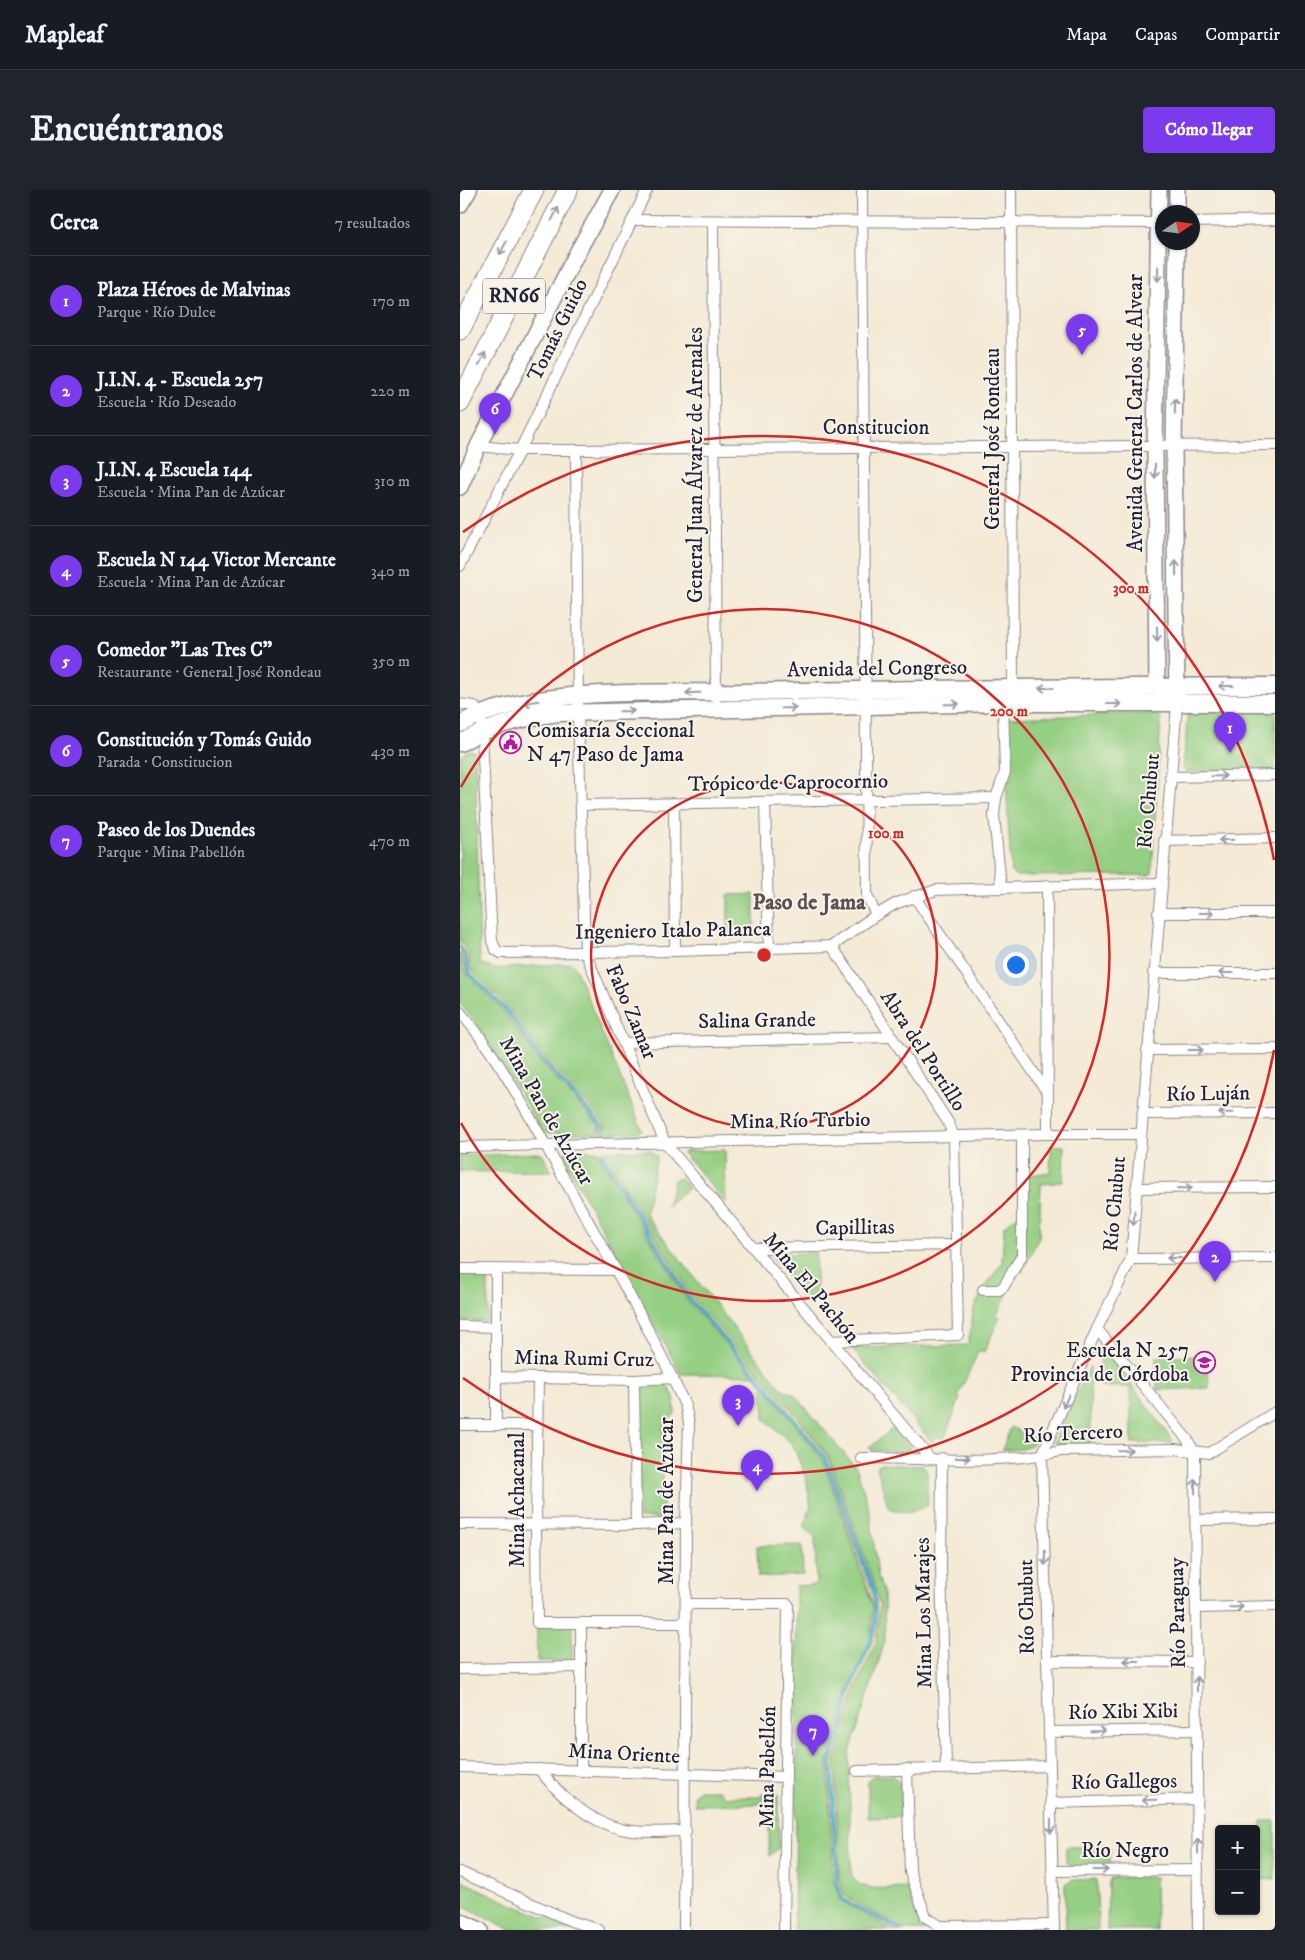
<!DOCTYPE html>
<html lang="es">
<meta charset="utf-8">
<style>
:root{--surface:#171b24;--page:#20242c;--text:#f1f3f6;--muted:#9ea1a6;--line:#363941;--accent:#7c3aed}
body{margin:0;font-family:"IM FELL DW Pica",serif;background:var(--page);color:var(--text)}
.controls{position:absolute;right:15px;bottom:15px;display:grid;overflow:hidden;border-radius:5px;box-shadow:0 1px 4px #0004}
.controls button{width:45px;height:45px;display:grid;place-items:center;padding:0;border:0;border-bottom:1px solid var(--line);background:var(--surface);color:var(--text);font:25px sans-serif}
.compass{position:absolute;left:695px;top:15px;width:45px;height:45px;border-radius:50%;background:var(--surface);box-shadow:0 1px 4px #0004;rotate:77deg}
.you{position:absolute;left:555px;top:774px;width:18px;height:18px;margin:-12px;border:4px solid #fff;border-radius:50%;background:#1a73e8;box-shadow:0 0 0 8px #1a73e833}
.badge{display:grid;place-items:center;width:32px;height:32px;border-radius:50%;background:var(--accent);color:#fff;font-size:16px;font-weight:700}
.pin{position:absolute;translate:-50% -41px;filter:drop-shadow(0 1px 2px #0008)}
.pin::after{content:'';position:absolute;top:26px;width:18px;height:15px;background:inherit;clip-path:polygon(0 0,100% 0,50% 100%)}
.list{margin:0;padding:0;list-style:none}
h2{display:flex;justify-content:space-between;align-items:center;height:65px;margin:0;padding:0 20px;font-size:21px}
h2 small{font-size:16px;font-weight:400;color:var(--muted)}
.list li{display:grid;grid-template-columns:32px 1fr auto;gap:15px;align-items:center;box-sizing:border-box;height:90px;padding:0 20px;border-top:1px solid var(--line)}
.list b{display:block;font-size:19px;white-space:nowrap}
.list p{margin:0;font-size:16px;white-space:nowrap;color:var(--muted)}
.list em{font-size:16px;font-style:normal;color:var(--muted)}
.map{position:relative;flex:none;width:815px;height:1740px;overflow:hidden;border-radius:5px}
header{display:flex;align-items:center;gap:30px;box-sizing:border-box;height:70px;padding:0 25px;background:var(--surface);border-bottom:1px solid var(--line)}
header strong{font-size:24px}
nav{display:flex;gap:28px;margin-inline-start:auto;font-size:18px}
.intro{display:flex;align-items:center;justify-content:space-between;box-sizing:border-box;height:120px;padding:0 30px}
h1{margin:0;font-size:35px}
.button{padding:12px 22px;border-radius:5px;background:var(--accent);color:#fff;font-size:18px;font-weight:700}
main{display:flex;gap:30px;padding:0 30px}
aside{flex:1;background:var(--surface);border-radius:5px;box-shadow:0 1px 4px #0004}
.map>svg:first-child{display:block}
.green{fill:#95cf83;stroke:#5c785f}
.sand{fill:#eeda9e;stroke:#887e6c}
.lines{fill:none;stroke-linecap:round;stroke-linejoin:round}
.stream{stroke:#44acc3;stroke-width:4}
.street-casing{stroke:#8b8688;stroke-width:12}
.secondary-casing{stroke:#8b8688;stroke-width:18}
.primary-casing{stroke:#8b8688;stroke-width:19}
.highway-casing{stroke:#8b8688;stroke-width:21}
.street{stroke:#fff;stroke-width:10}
.secondary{stroke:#fff;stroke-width:15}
.primary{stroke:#fff;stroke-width:16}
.highway{stroke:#fff;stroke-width:19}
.oneway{stroke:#9c9ca7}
.ring{fill:none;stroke:#d62828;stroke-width:2.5}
.labels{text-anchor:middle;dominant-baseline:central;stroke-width:4;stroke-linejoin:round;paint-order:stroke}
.shield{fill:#f7f3e8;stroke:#62616f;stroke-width:1}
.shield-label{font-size:20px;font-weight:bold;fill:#22223b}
.street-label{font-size:21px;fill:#22223b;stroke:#f7f3e8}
.poi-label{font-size:21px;fill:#22223b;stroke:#f7f3e8;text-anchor:start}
.neighbourhood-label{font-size:22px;font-weight:bold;fill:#5c4f53;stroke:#f7f3e8}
.centre{fill:#d62828;stroke:#f7f3e8;stroke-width:2.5}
.ring-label{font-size:15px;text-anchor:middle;font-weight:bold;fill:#d62828;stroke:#f7f3e8;stroke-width:4;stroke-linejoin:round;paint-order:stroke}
</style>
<header>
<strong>Mapleaf</strong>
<nav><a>Mapa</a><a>Capas</a><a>Compartir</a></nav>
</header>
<div class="intro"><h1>Encuéntranos</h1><a class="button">Cómo llegar</a></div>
<main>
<aside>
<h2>Cerca<small>7 resultados</small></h2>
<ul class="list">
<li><span class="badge">1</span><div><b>Plaza Héroes de Malvinas</b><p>Parque · Río Dulce</p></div><em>170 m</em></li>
<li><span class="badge">2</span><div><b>J.I.N. 4 - Escuela 257</b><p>Escuela · Río Deseado</p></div><em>220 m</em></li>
<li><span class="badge">3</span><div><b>J.I.N. 4 Escuela 144</b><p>Escuela · Mina Pan de Azúcar</p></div><em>310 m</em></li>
<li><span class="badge">4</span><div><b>Escuela N 144 Victor Mercante</b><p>Escuela · Mina Pan de Azúcar</p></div><em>340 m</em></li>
<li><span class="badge">5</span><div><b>Comedor &quot;Las Tres C&quot;</b><p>Restaurante · General José Rondeau</p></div><em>350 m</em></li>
<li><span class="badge">6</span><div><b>Constitución y Tomás Guido</b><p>Parada · Constitucion</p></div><em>430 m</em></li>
<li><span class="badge">7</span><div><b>Paseo de los Duendes</b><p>Parque · Mina Pabellón</p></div><em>470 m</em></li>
</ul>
</aside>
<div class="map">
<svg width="815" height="1740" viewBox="0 0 815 1740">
<rect width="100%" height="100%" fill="#f7f3e8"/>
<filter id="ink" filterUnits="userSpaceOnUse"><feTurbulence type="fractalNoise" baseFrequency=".02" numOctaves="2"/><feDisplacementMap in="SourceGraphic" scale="10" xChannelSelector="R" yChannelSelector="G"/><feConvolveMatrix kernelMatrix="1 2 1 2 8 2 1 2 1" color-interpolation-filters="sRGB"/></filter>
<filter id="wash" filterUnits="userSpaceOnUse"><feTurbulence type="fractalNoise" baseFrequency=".0096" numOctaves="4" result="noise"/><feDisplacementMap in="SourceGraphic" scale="20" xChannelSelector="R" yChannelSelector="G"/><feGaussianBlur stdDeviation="1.12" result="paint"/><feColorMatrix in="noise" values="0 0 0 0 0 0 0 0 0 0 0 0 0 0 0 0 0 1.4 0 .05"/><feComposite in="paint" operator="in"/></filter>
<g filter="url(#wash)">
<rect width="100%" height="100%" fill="#f4ead5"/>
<g class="green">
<polygon points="732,518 815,518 815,580 727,582 723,579 728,521"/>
<polygon points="695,523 701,528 692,683 688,685 556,686 551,682 543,533 547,528"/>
<polygon points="9,560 15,562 20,773 35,779 111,773 115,777 182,940 177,943 143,943 146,937 80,862 50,819 15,785 9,775 9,763 0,751 0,566"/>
<polygon points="294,704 294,737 289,743 268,744 268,705"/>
<polygon points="0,763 3,766 3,776 10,788 45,823 75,866 139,936 136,943 90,943 82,941 16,832 0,814"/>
<polygon points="591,956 604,956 603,992 581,994 579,1047 562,1082 559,1081 537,1124 540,1127 524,1162 519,1160 498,1206 500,1208 484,1249 476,1246 472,1252 391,1158 508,1155 514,1118 523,1100 542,1073 544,1036 562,1023 569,985 590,982"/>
<path d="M189 960 197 966 186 1021 188 1028 321 1198 335 1205 397 1279 410 1323 418 1387 424 1404 425 1451 389 1565 391 1682C396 1705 429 1697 447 1697L458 1731 474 1740H444L384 1705 379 1686 375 1570 396 1498 416 1453 420 1416 411 1385 369 1267 338 1227 233 1108 143 961Z"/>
<polygon points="265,960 266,1013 223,963 225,961"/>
<polygon points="106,961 136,961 228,1112 294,1185 221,1184 104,969"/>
<polygon points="79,963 83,965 91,981 0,982 0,966"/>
<polygon points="220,988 228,998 207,1016 214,990"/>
<polygon points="356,1063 356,1109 348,1109 313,1068 314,1064"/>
<polygon points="0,1082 28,1083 28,1131 0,1131"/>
<polygon points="640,1159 645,1159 712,1250 711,1253 672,1253 670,1197 641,1197"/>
<polygon points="748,1166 749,1198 697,1200 696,1167"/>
<polygon points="630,1176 631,1254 596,1255 594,1252"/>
<polygon points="179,1194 206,1194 214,1206 215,1224 205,1233 203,1240 203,1320 209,1328 179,1328"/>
<polygon points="303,1195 363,1270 413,1417 410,1452 390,1496 368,1570 373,1687 380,1710 432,1740 334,1740 337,1563 336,1396 356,1395 355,1347 344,1337 351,1316 346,1287 332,1254 304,1229"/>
<path d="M551 1237 575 1249C569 1262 555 1259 542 1260Z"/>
<polygon points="433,1238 450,1257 447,1263 411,1260 409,1258"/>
<path d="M420 1274 463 1276 467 1281 468 1315C457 1323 439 1324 428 1317L417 1277Z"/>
<polygon points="342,1355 343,1385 298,1387 297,1356"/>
<polygon points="112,1436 112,1471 77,1471 77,1437"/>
<polygon points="413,1586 433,1586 440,1593 441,1627 408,1628 408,1592"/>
<polygon points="239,1600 259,1600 266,1607 299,1607 303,1602 303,1614 235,1615 234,1605"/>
<polygon points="309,1600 313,1600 318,1604 319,1658 309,1666"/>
<polygon points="802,1631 815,1631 815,1689 796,1690 796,1642 802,1642"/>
<polygon points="650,1656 650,1676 611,1677 606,1672 606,1657"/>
<polygon points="695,1687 696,1740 647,1740 648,1695 651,1688"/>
<polygon points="635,1689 637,1695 638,1740 606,1740 605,1694 611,1690"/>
<polygon points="0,1690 53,1715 118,1740 51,1740 0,1714"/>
</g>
<g class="sand">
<polygon points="0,751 9,763 9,775 15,784 50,819 80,862 145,934 143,943 136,943 139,936 75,866 45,823 10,788 3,778"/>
<polygon points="136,961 143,961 233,1108 338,1227 368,1267 411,1385 420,1415 416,1453 396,1498 375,1570 379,1686 384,1705 444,1740 432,1740 380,1710 373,1687 368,1570 390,1496 410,1452 413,1417 405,1387 363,1270 303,1195 228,1112"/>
</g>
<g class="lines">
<g class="stream">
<polyline points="0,758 5,764 6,775 11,785 48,822 78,865 142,936 140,940"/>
<path d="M141 964 230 1110 313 1204 365 1268 413 1399C422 1450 404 1458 390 1502 387 1513 385 1524 382 1536 378 1548 373 1559 371 1572L377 1692 382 1709 440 1740"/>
</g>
</g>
</g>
<g filter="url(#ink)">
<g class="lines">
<defs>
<g id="street">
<polyline points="402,0 407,705 416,725"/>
<polyline points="173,30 702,33"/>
<polyline points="253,31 256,508"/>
<polyline points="732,32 815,30"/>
<polyline points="18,256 60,260 116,260 815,255"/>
<polyline points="116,260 118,522 125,762 205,953 470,1268"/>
<polyline points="0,376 60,260 187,0"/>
<polyline points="0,514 14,516 21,525 32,751 36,760 41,763 215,761 372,756 416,725 437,713 476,700 701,693"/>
<polyline points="710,587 815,585"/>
<polyline points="305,612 309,758"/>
<polyline points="214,613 215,761"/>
<polyline points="120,615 536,608"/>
<polyline points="704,651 815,648"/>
<polyline points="587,695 588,944"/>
<polyline points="541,697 534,625 536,608 545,582 543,513 553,498 551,0"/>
<polyline points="454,706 587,902"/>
<polyline points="698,723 815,723"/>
<polyline points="693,783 815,783"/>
<path d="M0 822C39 866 73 933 102 985 145 1061 189 1136 225 1215L229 1233 226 1333 224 1740"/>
<polyline points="164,853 431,847"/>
<polyline points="687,860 815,859"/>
<polyline points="682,924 815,923"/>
<polyline points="0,957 588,944 680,944"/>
<polyline points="676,998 815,997"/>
<polyline points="293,1058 497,1055"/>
<polyline points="671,1069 815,1068"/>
<polyline points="0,1079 156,1080"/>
<polyline points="523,1100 539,1100 544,1096 562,1065 562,945"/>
<polyline points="0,1136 36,1137"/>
<polyline points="637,1139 727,1249 735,1263 738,1740"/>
<polyline points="371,1151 498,1145 494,946 488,932 372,756"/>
<polyline points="35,1187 174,1190 213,1188"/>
<polyline points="78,1188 76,1335 77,1433 225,1433"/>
<polyline points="174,1190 176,1335"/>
<polyline points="36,1234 36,1079"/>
<polyline points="0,1235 77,1235"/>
<path d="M401 1268C462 1268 543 1275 601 1261L715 1259 749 1263 815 1222"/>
<polyline points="482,1268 481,1376 486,1578"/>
<polyline points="736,1330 815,1329"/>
<polyline points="0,1334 176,1335 226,1333"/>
<polyline points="226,1414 328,1414 324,1740"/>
<polyline points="737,1418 815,1416"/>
<polyline points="587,1471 737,1472"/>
<polyline points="0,1479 121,1477"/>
<polyline points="589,1542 737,1540"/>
<polyline points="0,1577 326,1587"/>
<path d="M79 1579C98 1604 129 1632 161 1639 180 1644 205 1641 226 1641"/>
<polyline points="447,1579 450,1682 466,1727 480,1736 594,1735"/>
<polyline points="121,1581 121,1433"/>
<polyline points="397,1581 590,1576"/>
<polyline points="591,1613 738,1609"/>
<polyline points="592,1681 738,1680"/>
<polyline points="0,1682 111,1731 139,1740"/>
<polyline points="594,1740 582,1265 637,1139 671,1069 717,514"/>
</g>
<g id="secondary">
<polyline points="699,0 695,258 697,497 706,504"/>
<polyline points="717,0 717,22"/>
<polyline points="0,15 9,0"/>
<polyline points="717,52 714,257 717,508"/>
<polyline points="0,297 18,256 118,61 152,0"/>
<polyline points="0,1731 20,1740"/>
</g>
<g id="primary">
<path d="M0 534C69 495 205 504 284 502 461 498 638 497 815 496"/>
<path d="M0 553C31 535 64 527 99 523L543 513H815"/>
</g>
<g id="highway">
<polyline points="0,140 74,0"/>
<polyline points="0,213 108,0"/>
</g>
</defs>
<use href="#street" class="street-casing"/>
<use href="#secondary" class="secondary-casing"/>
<use href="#primary" class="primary-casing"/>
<use href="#highway" class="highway-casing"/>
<use href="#street" class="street"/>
<use href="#secondary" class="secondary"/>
<use href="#primary" class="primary"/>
<use href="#highway" class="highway"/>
</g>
<defs><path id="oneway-shaft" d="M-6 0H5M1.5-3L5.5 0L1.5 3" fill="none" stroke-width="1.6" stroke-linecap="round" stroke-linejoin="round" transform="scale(1.25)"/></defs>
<g class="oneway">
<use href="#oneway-shaft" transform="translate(95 24) rotate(-63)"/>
<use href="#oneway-shaft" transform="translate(43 58) rotate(118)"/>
<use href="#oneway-shaft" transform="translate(698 84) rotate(91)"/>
<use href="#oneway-shaft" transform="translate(22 169) rotate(-63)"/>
<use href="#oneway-shaft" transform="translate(715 216) rotate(-89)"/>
<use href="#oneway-shaft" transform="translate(695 281) rotate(90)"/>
<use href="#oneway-shaft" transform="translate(716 378) rotate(-91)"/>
<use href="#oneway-shaft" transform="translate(697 444) rotate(90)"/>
<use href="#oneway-shaft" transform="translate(766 496) rotate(180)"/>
<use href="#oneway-shaft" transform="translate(586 498) rotate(180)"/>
<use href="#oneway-shaft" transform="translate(233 503) rotate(179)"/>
<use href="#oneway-shaft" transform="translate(71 512) rotate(171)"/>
<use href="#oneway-shaft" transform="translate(492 514) rotate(-1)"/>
<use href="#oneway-shaft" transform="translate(654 514)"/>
<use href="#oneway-shaft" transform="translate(329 518) rotate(-1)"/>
<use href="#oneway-shaft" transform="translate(167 521) rotate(-1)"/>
<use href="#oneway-shaft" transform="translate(759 586) rotate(-1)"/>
<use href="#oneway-shaft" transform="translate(766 650) rotate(178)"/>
<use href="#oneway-shaft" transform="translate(747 723)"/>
<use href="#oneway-shaft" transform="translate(766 783) rotate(-180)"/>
<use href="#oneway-shaft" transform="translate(736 860)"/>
<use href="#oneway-shaft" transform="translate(766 923) rotate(179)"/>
<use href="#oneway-shaft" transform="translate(725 998) rotate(-1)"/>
<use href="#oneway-shaft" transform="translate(674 1028) rotate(94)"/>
<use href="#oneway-shaft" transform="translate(714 1068) rotate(180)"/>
<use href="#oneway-shaft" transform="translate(606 1211) rotate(113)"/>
<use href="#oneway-shaft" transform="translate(665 1260) rotate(-1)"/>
<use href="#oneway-shaft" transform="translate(503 1268)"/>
<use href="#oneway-shaft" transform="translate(735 1296) rotate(-91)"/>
<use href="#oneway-shaft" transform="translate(585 1368) rotate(89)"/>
<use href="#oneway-shaft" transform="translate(776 1417) rotate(-1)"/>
<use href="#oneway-shaft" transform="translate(671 1471) rotate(-180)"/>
<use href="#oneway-shaft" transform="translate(737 1494) rotate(-90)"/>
<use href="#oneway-shaft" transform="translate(638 1541) rotate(-1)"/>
<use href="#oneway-shaft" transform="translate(689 1610) rotate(179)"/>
<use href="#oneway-shaft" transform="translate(591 1636) rotate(89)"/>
<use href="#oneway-shaft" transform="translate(738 1656) rotate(-91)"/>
<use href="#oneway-shaft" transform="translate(641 1680)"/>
</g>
</g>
<g class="ring">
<circle cx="304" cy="765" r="173"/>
<path d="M1 597A346 346 0 1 1 1 933"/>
<path d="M814 860A519 519 0 0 1 3 1188M3 342A519 519 0 0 1 814 670"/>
</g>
<defs>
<symbol id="civic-ring" viewBox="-11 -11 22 22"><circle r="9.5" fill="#f7f3e8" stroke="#b5179e" stroke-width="1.5"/><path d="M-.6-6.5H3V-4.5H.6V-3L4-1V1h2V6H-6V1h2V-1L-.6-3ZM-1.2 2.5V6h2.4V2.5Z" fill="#b5179e"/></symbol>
<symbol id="school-ring" viewBox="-11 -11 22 22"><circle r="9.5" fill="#f7f3e8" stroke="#b5179e" stroke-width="1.5"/><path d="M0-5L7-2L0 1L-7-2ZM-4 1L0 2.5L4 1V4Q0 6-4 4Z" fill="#b5179e"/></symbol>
</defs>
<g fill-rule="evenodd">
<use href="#civic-ring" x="38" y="540" width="25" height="25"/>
<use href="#school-ring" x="732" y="1160" width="25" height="25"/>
</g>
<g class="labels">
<rect class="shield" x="23" y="88.5" width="62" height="35" rx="4"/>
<g class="shield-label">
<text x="54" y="106">RN66</text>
</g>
<g class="street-label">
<text transform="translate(98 140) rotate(-64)">Tomás Guido</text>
<text transform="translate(676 223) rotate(-90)">Avenida General Carlos de Alvear</text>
<text x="416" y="238">Constitucion</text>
<text transform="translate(533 249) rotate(-90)">General José Rondeau</text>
<text transform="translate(236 275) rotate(-90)">General Juan Álvarez de Arenales</text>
<text transform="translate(417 479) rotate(-1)">Avenida del Congreso</text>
<text transform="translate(328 593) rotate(-1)">Trópico de Caprocornio</text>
<text transform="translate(689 611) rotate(-85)">Río Chubut</text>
<text transform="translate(213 741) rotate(-1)">Ingeniero Italo Palanca</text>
<text transform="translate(171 822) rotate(67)">Fabo Zamar</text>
<text transform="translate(297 831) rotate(-1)">Salina Grande</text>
<text transform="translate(463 861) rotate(57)">Abra del Portillo</text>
<text transform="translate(748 904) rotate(-1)">Río Luján</text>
<text transform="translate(86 921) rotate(60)">Mina Pan de Azúcar</text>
<text transform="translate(340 931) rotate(-1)">Mina Río Turbio</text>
<text transform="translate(655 1014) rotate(-85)">Río Chubut</text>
<text transform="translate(395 1038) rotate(-1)">Capillitas</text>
<text transform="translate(351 1098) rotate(50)">Mina El Pachón</text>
<text transform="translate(124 1169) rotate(1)">Mina Rumi Cruz</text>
<text transform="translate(613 1244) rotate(-3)">Río Tercero</text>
<text transform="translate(58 1310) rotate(-90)">Mina Achacanal</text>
<text transform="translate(207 1311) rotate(-90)">Mina Pan de Azúcar</text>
<text transform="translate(567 1417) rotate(-91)">Río Chubut</text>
<text transform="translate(464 1423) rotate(-91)">Mina Los Marajes</text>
<text transform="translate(718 1423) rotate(-91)">Río Paraguay</text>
<text transform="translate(663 1522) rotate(-1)">Río Xibi Xibi</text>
<text transform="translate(164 1564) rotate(3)">Mina Oriente</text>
<text transform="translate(308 1577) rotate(-89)">Mina Pabellón</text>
<text transform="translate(664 1592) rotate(-1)">Río Gallegos</text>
<text x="665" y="1661">Río Negro</text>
</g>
<g class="poi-label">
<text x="67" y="541">Comisaría Seccional<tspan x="67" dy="24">N 47 Paso de Jama</tspan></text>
<text x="729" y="1161" text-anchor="end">Escuela N 257<tspan x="729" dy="24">Provincia de Córdoba</tspan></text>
</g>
<g class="neighbourhood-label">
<text x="349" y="712">Paso de Jama</text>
</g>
</g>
<circle cx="304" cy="765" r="8" class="centre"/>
<g class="ring-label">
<text x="671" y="403">300 m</text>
<text x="549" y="526">200 m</text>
<text x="426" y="648">100 m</text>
</g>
</svg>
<div class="controls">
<button>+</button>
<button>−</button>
</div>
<svg class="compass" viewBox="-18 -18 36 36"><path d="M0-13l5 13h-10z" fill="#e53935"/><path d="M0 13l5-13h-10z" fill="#9ea1a6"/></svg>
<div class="you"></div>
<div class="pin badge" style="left:770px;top:563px">1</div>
<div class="pin badge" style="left:755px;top:1092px">2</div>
<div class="pin badge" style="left:278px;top:1236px">3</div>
<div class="pin badge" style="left:297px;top:1301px">4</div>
<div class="pin badge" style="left:622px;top:165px">5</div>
<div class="pin badge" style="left:35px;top:244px">6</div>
<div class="pin badge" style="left:353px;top:1566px">7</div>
</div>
</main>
